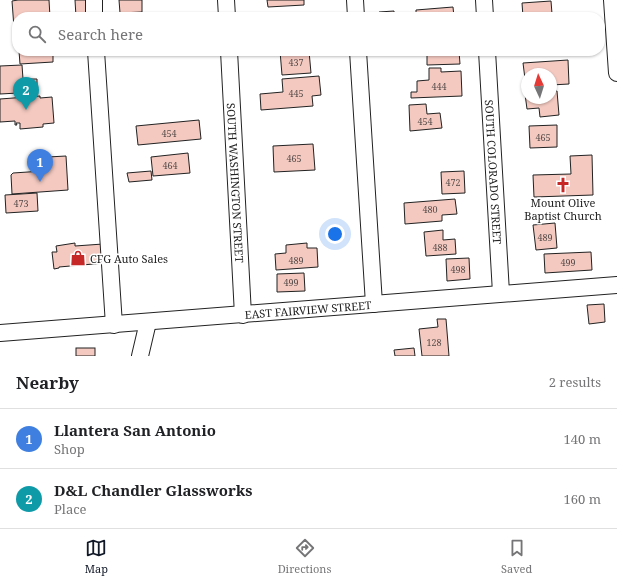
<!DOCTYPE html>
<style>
:root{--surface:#fff;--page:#f2f2f2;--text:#202124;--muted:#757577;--line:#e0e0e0;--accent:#111827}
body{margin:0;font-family:"Noto Serif",serif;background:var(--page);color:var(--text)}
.compass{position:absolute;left:521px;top:68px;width:36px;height:36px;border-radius:50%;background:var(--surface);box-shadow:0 1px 3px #0004;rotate:356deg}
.you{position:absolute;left:335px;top:234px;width:14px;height:14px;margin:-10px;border:3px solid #fff;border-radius:50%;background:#1a73e8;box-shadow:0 0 0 6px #1a73e833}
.badge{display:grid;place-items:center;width:26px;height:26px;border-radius:50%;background:var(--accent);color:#fff;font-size:13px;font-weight:700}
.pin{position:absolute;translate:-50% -33px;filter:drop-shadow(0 1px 2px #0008)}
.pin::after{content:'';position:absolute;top:21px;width:14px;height:12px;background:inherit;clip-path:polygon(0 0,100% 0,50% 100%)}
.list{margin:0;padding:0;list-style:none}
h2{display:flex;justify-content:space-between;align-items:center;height:52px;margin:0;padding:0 16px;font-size:17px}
h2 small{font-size:13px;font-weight:400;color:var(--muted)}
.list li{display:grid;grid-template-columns:26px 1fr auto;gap:12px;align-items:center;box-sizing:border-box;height:60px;padding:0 16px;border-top:1px solid var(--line)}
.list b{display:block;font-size:15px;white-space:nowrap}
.list p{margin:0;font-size:13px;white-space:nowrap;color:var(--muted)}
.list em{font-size:13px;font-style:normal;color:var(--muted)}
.icon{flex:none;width:22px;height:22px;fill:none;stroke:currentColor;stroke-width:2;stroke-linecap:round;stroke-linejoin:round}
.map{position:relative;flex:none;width:617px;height:356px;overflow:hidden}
.search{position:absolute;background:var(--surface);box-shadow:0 1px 3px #0004;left:12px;right:12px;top:12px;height:44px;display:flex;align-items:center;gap:10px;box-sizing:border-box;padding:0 14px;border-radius:16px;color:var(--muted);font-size:15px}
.sheet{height:172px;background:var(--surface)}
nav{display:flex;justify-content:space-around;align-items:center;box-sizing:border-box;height:56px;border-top:1px solid var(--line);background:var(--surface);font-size:11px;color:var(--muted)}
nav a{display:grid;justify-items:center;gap:2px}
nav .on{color:var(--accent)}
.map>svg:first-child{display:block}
.building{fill:#f3c9c0;stroke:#222}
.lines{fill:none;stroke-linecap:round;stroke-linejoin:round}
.minor-casing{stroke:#222;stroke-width:18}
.minor{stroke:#fff;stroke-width:16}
.labels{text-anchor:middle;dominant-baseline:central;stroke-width:3;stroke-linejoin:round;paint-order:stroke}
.number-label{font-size:9px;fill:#564c4a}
.street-label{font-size:11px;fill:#222;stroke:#fff}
.poi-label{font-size:11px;fill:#222;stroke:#fff}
</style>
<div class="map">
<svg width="617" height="356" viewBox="0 0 617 356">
<rect width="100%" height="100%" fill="#fff"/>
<g class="building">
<polygon points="18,0 49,0 50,17 17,17 17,28 14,28 12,1"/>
<polygon points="75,0 90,0 91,17 76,17"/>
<polygon points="119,0 142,0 142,12 120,13"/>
<polygon points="267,0 304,0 304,5 268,7"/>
<polygon points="551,1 552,14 560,14 560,17 523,17 522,3"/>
<polygon points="453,7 454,17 416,17 416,10"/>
<polygon points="394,11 394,17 373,17 379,17 379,12"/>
<polygon points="19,51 53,51 53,62 20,64"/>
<polygon points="280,51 309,51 311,73 282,75"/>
<polygon points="427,51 459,51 460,64 427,65"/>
<polygon points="527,51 548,51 548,54 528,55"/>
<polygon points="568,60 569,84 551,85 551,74 527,74 527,79 525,79 523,63"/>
<polygon points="22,65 23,79 37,79 37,92 0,94 0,66"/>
<polygon points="429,68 441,68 441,72 461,71 462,96 411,98 411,92 417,92 417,81 429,80"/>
<polygon points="319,76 321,95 312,96 313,106 261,110 260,94 283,92 282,79"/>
<polygon points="551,91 557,91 559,115 540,117 539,108 527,109 525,94 527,94 527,98 551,98"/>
<polygon points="40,96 40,98 52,97 54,123 43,124 43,127 20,129 20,123 16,123 17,125 15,125 15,121 0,122 0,99"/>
<polygon points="426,104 427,114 440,113 442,128 410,131 409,105"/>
<polygon points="199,120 201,139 138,145 136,126"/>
<polygon points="557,125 557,147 530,148 529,126"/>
<polygon points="313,144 315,170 274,172 273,146"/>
<polygon points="188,153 190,173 153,176 151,157"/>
<polygon points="592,155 593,195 534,197 533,175 571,174 570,156"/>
<polygon points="66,156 68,190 12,194 11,175 13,173 43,171 43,169 49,168 48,157"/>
<polygon points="151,171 152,180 129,182 127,173"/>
<polygon points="464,171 465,193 442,194 441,172"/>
<polygon points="37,193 38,211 6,213 5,195"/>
<polygon points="455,199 457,214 442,215 442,221 405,224 404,203"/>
<polygon points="555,223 557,248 536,250 533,225"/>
<polygon points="443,230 443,240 455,239 456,254 426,256 424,232"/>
<polygon points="75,243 75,246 103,244 105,263 59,267 59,268 54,269 52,252 57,252 56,246"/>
<polygon points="307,243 307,248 317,248 318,267 276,270 275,254 286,253 286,245"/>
<polygon points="591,252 592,270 545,273 544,254"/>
<polygon points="469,258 470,279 447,281 446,259"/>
<polygon points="304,273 305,291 277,292 277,274"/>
<polygon points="604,304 605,322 589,324 587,305"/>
<polygon points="437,319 446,319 449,356 422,356 419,329 438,327"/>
<rect x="76" y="348" width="19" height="8"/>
<polygon points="414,348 415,356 395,356 394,350"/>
</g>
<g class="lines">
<defs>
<g id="minor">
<polyline points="94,0 94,17"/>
<polyline points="226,0 227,17"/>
<polyline points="355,0 356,17"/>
<polyline points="484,0 485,17"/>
<polyline points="612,0 617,73"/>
<polyline points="96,51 114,325"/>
<path id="s1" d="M229 51 243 315"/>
<polyline points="358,51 374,304"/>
<path id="s2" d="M487 51 501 293"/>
<path id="s3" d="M0 333 617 285"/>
<polyline points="140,356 148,322"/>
</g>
</defs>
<use href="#minor" class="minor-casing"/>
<use href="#minor" class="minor"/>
</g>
<defs>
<symbol id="church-bare" viewBox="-9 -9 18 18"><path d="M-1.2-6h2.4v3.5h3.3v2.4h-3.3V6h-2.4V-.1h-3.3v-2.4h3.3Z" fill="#c62828" stroke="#fff" stroke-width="2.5" paint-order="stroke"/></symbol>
<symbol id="shop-bare" viewBox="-9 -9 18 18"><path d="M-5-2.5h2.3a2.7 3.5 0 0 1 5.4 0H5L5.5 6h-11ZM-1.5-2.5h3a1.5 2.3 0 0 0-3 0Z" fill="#c62828" stroke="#fff" stroke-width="2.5" paint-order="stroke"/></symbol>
</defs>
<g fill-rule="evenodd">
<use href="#church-bare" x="552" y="174" width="22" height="22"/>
<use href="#shop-bare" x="67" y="247" width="22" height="22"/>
</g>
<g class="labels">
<g class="number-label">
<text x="296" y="62">437</text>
<text x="439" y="86">444</text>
<text x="296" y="93">445</text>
<text x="425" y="121">454</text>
<text x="169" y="133">454</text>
<text x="543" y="137">465</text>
<text x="294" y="158">465</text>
<text x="170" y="165">464</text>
<text x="453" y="182">472</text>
<text x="21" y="203">473</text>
<text x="430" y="209">480</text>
<text x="545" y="237">489</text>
<text x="440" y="247">488</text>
<text x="296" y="260">489</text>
<text x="568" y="262">499</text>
<text x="458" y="269">498</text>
<text x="291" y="282">499</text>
<text x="434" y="342">128</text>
</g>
<g class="street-label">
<text stroke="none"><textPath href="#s2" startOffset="121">SOUTH COLORADO STREET</textPath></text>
<text stroke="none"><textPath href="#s1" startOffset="132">SOUTH WASHINGTON STREET</textPath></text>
<text stroke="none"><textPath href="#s3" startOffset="309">EAST FAIRVIEW STREET</textPath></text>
</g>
<g class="poi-label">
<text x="563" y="202">Mount Olive<tspan x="563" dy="13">Baptist Church</tspan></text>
<text x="90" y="258" text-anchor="start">CFG Auto Sales</text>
</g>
</g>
</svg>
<svg class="compass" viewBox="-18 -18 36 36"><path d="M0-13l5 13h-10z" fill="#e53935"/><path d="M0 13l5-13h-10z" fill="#757577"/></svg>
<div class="you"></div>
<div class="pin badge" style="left:40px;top:182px;background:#3f7fe0">1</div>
<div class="pin badge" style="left:26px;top:110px;background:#0f9aa8">2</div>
<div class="search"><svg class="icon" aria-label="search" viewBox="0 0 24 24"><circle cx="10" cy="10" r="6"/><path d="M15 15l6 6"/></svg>Search here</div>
</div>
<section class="sheet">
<h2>Nearby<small>2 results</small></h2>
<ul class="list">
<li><span class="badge" style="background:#3f7fe0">1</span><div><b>Llantera San Antonio</b><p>Shop</p></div><em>140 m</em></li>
<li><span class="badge" style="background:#0f9aa8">2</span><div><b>D&amp;L Chandler Glassworks</b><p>Place</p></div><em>160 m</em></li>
</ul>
</section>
<nav>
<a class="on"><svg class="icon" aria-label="map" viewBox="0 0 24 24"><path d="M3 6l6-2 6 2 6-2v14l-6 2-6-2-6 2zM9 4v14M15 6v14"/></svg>Map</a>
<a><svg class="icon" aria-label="directions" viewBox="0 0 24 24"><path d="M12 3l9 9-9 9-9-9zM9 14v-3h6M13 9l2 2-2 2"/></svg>Directions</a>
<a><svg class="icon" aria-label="saved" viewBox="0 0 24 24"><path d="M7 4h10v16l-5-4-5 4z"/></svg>Saved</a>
</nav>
